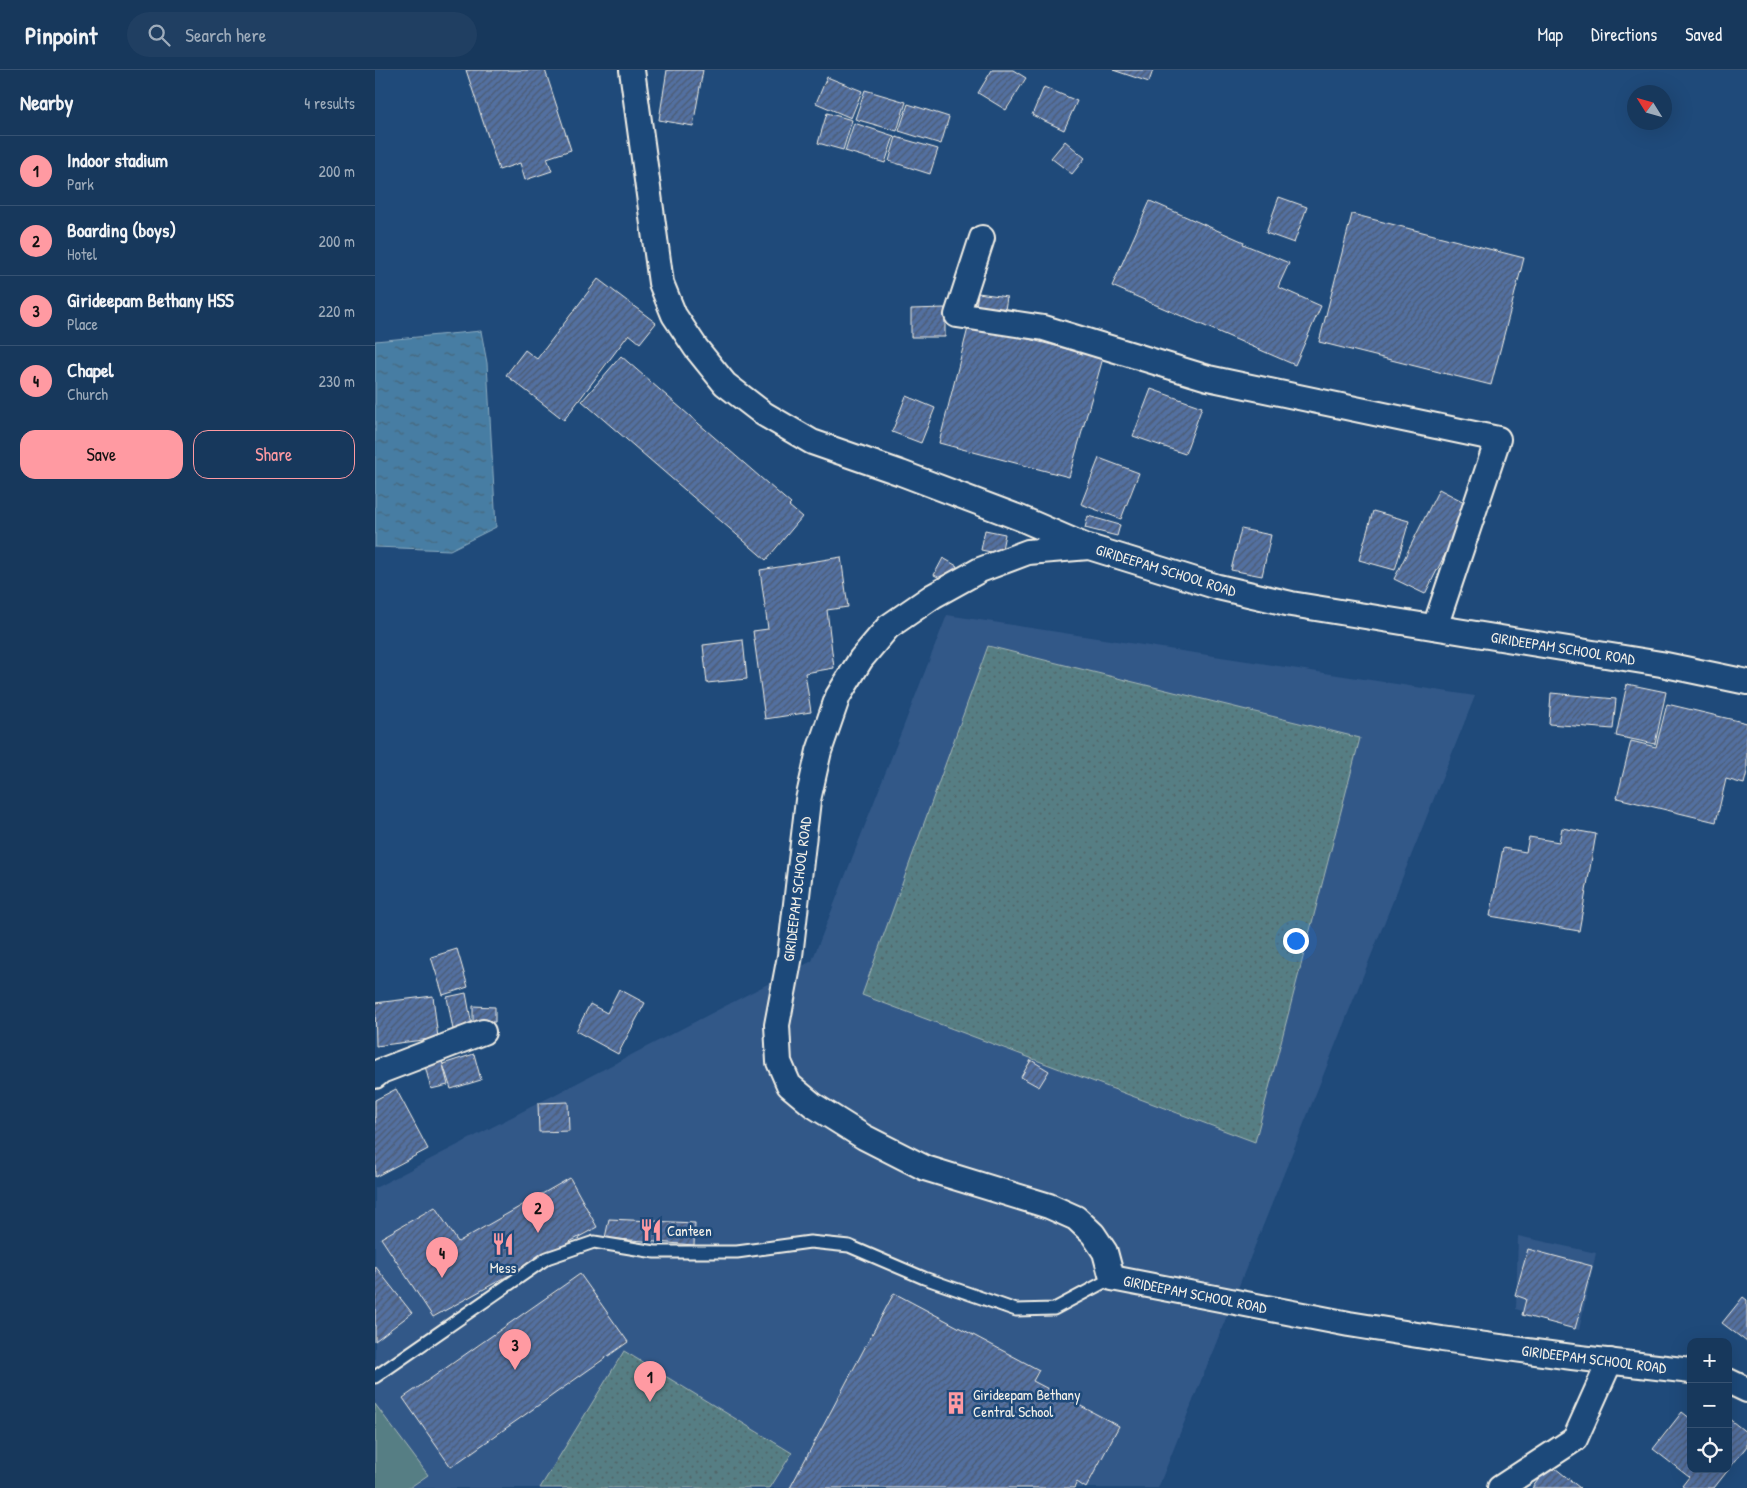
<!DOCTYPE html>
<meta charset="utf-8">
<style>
:root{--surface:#17385c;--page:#203f62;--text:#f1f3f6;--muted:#9eacbb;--line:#365272;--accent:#ff9aa2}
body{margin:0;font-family:"Patrick Hand",sans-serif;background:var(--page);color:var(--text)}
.controls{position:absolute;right:15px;bottom:15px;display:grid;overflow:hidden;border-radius:10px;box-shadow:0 5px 20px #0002}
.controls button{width:45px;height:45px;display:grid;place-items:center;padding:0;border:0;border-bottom:1px solid var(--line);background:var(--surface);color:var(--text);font:25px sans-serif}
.compass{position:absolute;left:1252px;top:15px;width:45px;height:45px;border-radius:50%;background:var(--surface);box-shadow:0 5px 20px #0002;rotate:307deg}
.you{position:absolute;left:920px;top:870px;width:18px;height:18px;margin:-12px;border:4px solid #fff;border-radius:50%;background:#1a73e8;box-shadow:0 0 0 8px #1a73e833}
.badge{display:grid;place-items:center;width:32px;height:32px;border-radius:50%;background:var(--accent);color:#111;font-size:16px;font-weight:700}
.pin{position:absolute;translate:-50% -41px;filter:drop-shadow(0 1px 2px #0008)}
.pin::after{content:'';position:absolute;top:26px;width:18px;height:15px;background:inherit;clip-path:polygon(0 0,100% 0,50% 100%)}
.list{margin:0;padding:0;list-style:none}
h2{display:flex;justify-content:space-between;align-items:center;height:65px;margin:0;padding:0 20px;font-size:21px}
h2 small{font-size:16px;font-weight:400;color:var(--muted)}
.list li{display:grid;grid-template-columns:32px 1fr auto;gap:15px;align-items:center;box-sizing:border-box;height:70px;padding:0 20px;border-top:1px solid var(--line)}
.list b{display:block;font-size:19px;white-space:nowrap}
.list p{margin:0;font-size:16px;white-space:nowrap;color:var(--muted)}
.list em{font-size:16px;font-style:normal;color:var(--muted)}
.actions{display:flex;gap:10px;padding:15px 20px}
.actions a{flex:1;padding:11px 0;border:1px solid var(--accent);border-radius:15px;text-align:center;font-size:18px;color:var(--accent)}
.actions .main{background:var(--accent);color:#111}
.icon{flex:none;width:28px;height:28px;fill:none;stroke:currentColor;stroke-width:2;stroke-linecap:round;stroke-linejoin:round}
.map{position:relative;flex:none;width:1372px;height:1418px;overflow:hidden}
header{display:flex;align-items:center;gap:30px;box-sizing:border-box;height:70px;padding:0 25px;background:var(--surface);border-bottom:1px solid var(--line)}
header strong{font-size:24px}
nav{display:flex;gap:28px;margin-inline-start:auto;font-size:18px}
.search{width:350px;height:45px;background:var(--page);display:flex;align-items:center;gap:12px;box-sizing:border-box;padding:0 18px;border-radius:28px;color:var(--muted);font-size:19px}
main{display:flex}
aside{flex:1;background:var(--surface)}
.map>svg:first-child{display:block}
.built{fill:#325888}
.grass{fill:#577e84;stroke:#a6b8b6}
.park{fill:url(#park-dots);stroke:#a6b8b6}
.water{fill:url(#water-ripples);stroke:#8cabbf}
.building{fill:url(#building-hatch);stroke:#f4f1e8}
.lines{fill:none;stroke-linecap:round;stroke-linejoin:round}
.service-casing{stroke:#f4f1e8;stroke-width:15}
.minor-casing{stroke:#f4f1e8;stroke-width:28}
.service{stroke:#1f4a7a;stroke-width:11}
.minor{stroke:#1f4a7a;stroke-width:24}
.labels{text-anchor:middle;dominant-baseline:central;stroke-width:5;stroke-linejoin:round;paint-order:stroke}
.street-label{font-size:15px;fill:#f4f1e8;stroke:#1f4a7a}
.poi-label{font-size:15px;fill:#f4f1e8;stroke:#1f4a7a;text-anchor:start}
</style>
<header>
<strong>Pinpoint</strong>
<div class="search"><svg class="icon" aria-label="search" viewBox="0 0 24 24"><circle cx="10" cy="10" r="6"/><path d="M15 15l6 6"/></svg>Search here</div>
<nav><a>Map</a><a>Directions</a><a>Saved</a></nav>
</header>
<main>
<aside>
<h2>Nearby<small>4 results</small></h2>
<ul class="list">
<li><span class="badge">1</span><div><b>Indoor stadium</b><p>Park</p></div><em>200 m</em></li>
<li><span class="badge">2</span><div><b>Boarding (boys)</b><p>Hotel</p></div><em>200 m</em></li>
<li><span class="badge">3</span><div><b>Girideepam Bethany HSS</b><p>Place</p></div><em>220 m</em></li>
<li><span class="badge">4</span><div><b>Chapel</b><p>Church</p></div><em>230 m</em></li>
</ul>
<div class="actions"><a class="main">Save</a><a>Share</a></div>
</aside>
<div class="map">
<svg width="1372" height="1418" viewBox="0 0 1372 1418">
<defs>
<pattern id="park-dots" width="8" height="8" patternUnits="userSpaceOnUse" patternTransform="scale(1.25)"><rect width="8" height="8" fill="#577e84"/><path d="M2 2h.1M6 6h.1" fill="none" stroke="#516668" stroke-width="1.8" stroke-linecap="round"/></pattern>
<pattern id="water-ripples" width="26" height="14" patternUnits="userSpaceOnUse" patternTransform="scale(1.25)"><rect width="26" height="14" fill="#467da3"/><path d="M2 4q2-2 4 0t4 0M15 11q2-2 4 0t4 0" fill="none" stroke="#476579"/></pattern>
<pattern id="building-hatch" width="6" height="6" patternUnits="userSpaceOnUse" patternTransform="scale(1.25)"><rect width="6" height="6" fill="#5270a1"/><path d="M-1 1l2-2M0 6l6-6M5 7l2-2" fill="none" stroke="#4d5a6f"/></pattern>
</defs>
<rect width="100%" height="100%" fill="#1f4a7a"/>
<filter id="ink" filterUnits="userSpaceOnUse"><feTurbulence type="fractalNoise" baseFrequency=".02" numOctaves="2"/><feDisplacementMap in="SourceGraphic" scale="10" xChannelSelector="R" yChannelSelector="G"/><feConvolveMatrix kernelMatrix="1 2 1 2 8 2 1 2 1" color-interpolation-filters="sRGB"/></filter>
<g filter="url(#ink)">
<g class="built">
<polygon points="572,545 1100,626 783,1418 0,1418 0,1118 437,891"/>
<polygon points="1143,1166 1221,1183 1204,1260 1141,1239"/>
</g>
<polygon class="grass" points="0,1334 53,1405 34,1418 0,1418"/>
<g class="park">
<polygon points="613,576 985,668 880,1072 487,925"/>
<polygon points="249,1281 417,1383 395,1418 165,1418"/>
</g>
<polygon class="water" points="106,261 112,293 121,457 75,480 0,477 0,271"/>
<g class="building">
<polygon points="91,0 170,0 196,80 172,88 177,101 150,110 145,93 124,100"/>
<polygon points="292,0 328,0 318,56 284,50"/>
<polygon points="617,0 638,0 651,8 631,40 603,23"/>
<polygon points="738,0 778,0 774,12"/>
<polygon points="452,7 487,21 476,48 441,33"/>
<polygon points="669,17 702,31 689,60 657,45"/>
<polygon points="490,20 531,32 522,61 480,49"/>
<polygon points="533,34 574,47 566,74 524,61"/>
<polygon points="452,43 477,50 468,80 443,73"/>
<polygon points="479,53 519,66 510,93 470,81"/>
<polygon points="521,67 563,79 555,104 514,91"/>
<polygon points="690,71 710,88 697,104 676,88"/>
<polygon points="904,127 932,137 919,173 891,163"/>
<polygon points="775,131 869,172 868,174 914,193 903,217 946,236 920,295 737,216"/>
<polygon points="977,144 1149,188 1116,315 944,272"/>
<polygon points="223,209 281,253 265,273 254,264 189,350 131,305 150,280 162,289"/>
<polygon points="603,223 632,227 630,240 601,236"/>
<polygon points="570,238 570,267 536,267 536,239"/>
<polygon points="594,254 728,288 694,407 564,373"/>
<polygon points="246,286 416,434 414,436 427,447 391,490 207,331"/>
<polygon points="776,319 827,337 810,384 758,366"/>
<polygon points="531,326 560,338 546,373 517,362"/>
<polygon points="724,388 764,403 746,449 706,434"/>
<polygon points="1064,419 1095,435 1050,524 1019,509"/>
<polygon points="998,441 1034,451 1020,500 984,490"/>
<polygon points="713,446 745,455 742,466 710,458"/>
<polygon points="866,459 896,465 887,506 856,500"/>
<polygon points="610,460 630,464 626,484 606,480"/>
<polygon points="466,487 473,537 452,540 459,598 430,603 436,642 390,649 378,561 393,559 385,500"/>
<polygon points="568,488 582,496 573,512 559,505"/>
<polygon points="368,570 372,609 332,613 328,575"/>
<polygon points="1252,614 1291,622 1280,674 1241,666"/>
<polygon points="1176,623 1241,629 1238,659 1174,654"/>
<polygon points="1292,634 1372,653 1372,702 1369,714 1351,709 1341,752 1242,728 1256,671 1281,677"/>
<polygon points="1187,758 1221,764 1204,861 1115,846 1128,778 1151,782 1154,767 1184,772"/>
<polygon points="82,879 93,917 68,925 56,887"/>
<polygon points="244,919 270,933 243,984 201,961 215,934 232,943"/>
<polygon points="91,923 98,961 79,965 72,927"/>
<polygon points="58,926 63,968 1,976 0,933"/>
<polygon points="98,936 120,937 120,952 98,952"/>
<polygon points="99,984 106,1010 76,1019 68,994"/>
<polygon points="656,990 674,1001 664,1017 646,1007"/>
<polygon points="67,991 73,1015 56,1019 50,996"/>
<polygon points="21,1019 53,1079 0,1107 0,1030"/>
<polygon points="193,1032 194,1061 164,1062 163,1033"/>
<polygon points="195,1108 222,1157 58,1247 6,1168 60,1137 83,1172"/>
<polygon points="234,1149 320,1153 319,1175 230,1168"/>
<polygon points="1153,1179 1217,1196 1200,1259 1147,1245 1151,1229 1140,1225"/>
<polygon points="0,1196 37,1243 0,1271"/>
<polygon points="205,1204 253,1272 76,1397 28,1328"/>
<polygon points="519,1223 664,1300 658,1311 744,1356 711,1418 702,1412 699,1418 415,1418"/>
<polygon points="1368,1227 1372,1230 1372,1272 1347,1253"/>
<polygon points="1307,1342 1316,1349 1316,1399 1353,1399 1353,1348 1372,1363 1372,1376 1339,1418 1310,1418 1307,1416 1314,1407 1278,1379"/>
<polygon points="1175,1394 1205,1418 1157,1418"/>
</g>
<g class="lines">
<defs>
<polyline id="service" points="0,1307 172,1188 219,1172 280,1182 362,1182 435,1172 474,1176 549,1208 641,1240 679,1239 737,1208"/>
<g id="minor">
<polyline points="257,0 286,213 299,245 321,278 350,314 389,344 437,372 526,403 645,448 710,476"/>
<polyline points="607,168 582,245 669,258 833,308 1123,369 1060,557"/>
<polyline points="0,1006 6,1001 108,962"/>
<polyline points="1316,1301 1197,1287 1067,1269 974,1254 737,1208 730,1182 718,1164 701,1148 674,1136 550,1098 489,1067 438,1035 414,1015 404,992 402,955 415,886 433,730 444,681 463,626 486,589 513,557 558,526 605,500 653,482 714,477 843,517 916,534 1286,594 1372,612"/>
<polyline points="1353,1311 1372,1320"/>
<polyline points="1125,1418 1200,1369 1235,1291"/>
</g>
</defs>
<use href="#service" class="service-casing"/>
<use href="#minor" class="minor-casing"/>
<use href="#service" class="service"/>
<use href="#minor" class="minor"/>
</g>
</g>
<defs>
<symbol id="restaurant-bare" viewBox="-9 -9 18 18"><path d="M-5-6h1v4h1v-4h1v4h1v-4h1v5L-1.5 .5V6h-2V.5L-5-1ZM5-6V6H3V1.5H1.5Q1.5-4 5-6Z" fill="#ff9aa2" stroke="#1f4a7a" stroke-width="2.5" paint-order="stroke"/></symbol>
<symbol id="building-bare" viewBox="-9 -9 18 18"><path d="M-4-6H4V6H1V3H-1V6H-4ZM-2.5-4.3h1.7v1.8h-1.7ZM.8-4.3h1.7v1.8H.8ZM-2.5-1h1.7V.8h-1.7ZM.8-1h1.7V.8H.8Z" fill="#ff9aa2" stroke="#1f4a7a" stroke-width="2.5" paint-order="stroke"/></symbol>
</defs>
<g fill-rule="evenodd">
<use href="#restaurant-bare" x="260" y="1144" width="32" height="32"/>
<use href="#restaurant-bare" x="112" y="1158" width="32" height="32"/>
<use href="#building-bare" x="565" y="1317" width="32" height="32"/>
</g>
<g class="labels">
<g class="street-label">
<text transform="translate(791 500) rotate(17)">GIRIDEEPAM SCHOOL ROAD</text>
<text transform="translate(1188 578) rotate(9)">GIRIDEEPAM SCHOOL ROAD</text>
<text transform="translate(422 819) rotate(-83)">GIRIDEEPAM SCHOOL ROAD</text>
<text transform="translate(820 1224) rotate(11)">GIRIDEEPAM SCHOOL ROAD</text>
<text transform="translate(1219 1289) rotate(7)">GIRIDEEPAM SCHOOL ROAD</text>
</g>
<g class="poi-label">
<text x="292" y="1160">Canteen</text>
<text x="128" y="1197" text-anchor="middle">Mess</text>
<text x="598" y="1324">Girideepam Bethany<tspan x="598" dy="17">Central School</tspan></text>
</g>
</g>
</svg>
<div class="controls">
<button>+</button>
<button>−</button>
<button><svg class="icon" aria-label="locate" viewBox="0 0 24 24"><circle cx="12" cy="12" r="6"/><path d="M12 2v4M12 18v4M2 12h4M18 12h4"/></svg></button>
</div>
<svg class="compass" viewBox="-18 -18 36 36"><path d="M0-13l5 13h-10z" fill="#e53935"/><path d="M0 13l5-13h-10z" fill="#9eacbb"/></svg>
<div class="you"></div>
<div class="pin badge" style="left:275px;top:1332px">1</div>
<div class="pin badge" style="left:163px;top:1163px">2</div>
<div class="pin badge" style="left:140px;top:1300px">3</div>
<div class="pin badge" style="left:67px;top:1208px">4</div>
</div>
</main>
